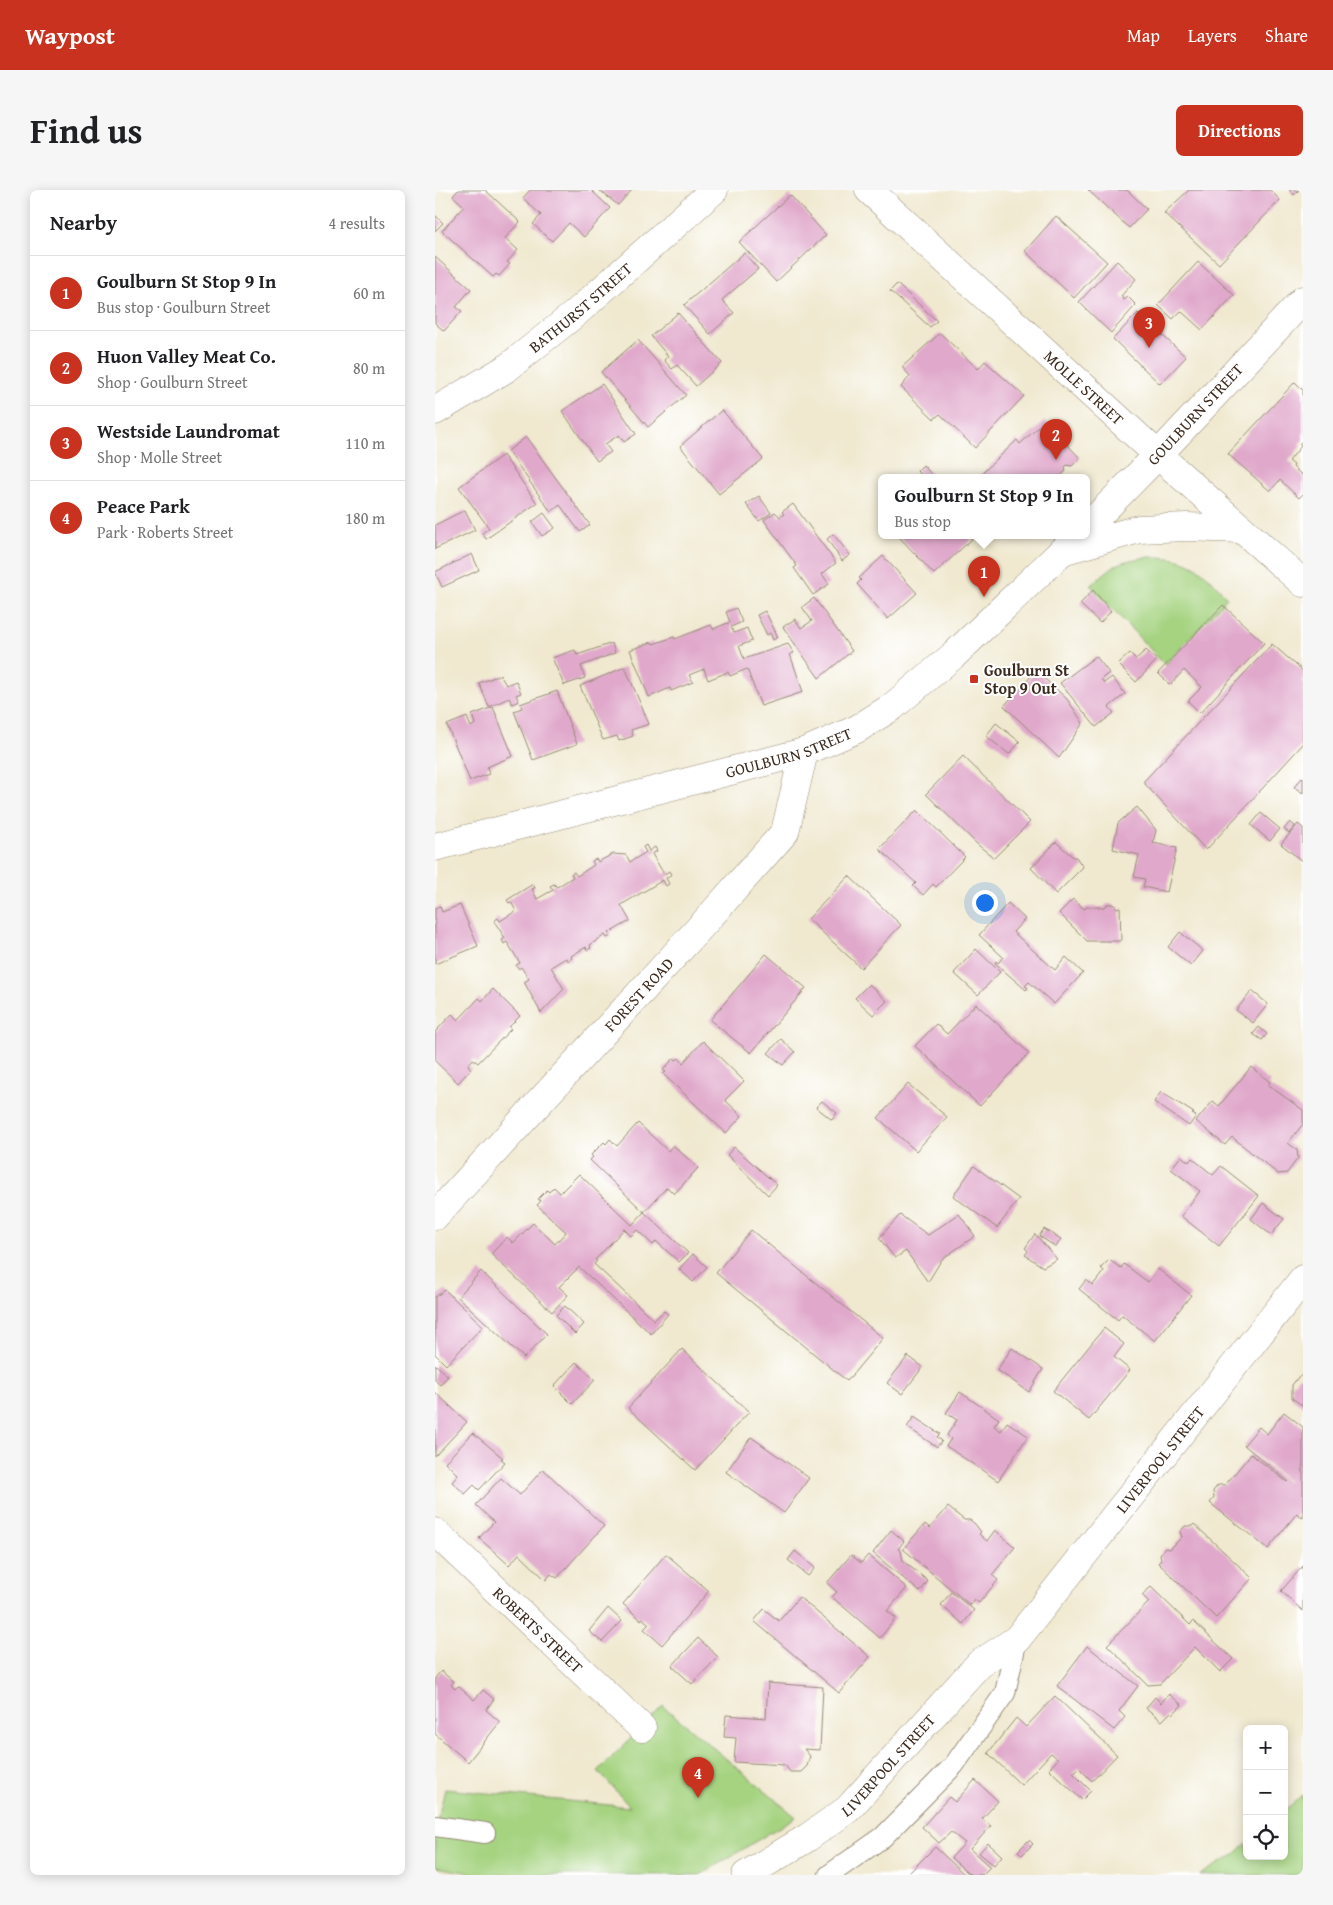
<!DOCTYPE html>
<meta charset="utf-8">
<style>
:root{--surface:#fff;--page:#f6f6f6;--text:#202124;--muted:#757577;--line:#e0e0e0;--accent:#c8321e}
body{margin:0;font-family:"Gentium Book Plus",serif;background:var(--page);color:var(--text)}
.controls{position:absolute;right:15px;bottom:15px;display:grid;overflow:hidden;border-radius:8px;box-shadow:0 2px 12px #0003}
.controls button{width:45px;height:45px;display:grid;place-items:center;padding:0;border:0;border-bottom:1px solid var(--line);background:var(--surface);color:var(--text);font:25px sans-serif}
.you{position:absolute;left:549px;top:712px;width:18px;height:18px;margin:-12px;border:4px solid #fff;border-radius:50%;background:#1a73e8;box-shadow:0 0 0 8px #1a73e833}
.badge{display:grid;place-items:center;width:32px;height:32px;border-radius:50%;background:var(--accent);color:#fff;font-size:16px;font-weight:700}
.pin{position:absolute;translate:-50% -41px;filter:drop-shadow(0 1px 2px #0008)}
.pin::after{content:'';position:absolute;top:26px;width:18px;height:15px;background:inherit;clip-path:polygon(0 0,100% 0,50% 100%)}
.popup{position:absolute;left:443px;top:284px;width:212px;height:65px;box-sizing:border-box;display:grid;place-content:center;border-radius:8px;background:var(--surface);filter:drop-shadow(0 1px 4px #0005);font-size:16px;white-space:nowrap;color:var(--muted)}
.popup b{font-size:19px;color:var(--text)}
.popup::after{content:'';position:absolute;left:50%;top:100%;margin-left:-10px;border:10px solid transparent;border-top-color:var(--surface)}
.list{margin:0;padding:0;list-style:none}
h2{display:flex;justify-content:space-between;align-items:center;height:65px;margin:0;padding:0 20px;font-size:21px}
h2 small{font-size:16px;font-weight:400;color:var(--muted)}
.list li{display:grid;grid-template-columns:32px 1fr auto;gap:15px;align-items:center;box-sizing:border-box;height:75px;padding:0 20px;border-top:1px solid var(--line)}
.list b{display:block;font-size:19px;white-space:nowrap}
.list p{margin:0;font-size:16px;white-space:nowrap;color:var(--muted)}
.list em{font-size:16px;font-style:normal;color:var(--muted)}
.icon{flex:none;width:28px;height:28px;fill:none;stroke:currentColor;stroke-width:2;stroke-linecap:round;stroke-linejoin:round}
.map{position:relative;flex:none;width:868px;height:1685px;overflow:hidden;border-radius:8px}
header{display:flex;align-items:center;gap:30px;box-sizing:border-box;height:70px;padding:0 25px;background:var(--accent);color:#fff}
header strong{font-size:24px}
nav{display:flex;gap:28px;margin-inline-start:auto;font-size:18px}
.intro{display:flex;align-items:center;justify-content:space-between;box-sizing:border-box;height:120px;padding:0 30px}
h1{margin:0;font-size:35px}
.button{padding:12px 22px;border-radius:8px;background:var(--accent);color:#fff;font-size:18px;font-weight:700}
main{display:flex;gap:30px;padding:0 30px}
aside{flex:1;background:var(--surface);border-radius:8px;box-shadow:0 2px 12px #0003}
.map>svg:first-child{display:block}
.green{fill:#a5d380;stroke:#707e4f}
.building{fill:#e0a8cb}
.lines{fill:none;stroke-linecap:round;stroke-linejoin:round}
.service-casing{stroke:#968a77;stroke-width:22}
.minor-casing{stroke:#968a77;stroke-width:29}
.tertiary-casing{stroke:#968a77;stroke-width:29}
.service{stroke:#fff;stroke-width:20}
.minor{stroke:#fff;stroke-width:28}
.tertiary{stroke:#fff;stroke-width:28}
.poi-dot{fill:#c8321e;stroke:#fff;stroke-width:2}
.labels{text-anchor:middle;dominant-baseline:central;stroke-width:4;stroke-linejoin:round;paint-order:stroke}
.street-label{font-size:16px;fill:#3b2a1e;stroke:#fff}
.poi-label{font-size:16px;font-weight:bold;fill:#3b2a1e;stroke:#fff;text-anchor:start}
</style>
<header>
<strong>Waypost</strong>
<nav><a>Map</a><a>Layers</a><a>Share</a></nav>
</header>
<div class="intro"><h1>Find us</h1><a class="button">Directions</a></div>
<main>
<aside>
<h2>Nearby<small>4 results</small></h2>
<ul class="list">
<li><span class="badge">1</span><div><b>Goulburn St Stop 9 In</b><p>Bus stop · Goulburn Street</p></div><em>60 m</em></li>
<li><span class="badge">2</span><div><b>Huon Valley Meat Co.</b><p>Shop · Goulburn Street</p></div><em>80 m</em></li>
<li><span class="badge">3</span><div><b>Westside Laundromat</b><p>Shop · Molle Street</p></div><em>110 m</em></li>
<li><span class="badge">4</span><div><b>Peace Park</b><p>Park · Roberts Street</p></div><em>180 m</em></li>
</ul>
</aside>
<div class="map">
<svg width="868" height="1685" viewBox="0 0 868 1685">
<rect width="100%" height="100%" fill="#fff"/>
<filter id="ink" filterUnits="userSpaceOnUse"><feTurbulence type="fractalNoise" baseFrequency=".02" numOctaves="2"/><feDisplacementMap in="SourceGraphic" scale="10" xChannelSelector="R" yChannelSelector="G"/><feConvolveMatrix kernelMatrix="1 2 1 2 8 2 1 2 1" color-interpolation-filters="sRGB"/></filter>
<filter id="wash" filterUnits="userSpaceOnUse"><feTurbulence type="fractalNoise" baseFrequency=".0096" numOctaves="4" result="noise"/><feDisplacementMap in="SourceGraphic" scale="20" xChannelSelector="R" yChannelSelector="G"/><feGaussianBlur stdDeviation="1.12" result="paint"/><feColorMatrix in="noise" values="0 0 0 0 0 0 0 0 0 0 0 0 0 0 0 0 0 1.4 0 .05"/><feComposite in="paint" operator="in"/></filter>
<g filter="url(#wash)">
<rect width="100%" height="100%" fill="#f0e9d0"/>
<g class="green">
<path d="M716 367C756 367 768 379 792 408L730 475 656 396C678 374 686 370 716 367Z"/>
<polygon points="228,1516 361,1627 265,1685 48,1685 0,1677 0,1640 10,1599 195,1617 163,1581"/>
<polygon points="868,1605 868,1685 765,1685 801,1663 812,1653 812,1666 849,1666 849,1621"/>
</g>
<g id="blocks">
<g class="building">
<polygon points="23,0 50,0 85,32 70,48 83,60 72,72 75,74 64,86 61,84 58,87 7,41 29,16 18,6"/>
<polygon points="95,0 156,0 175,18 149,47 134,33 117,51 98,34 106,25 88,8"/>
<polygon points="164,0 197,0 183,15"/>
<polygon points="653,0 692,0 712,19 694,38"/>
<polygon points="754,0 835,0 845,10 784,74 729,23"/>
<polygon points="854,0 864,0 859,5"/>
<polygon points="355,5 391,45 341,92 304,52"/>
<polygon points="0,25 8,33 0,41"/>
<polygon points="621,26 672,72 639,108 590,61"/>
<polygon points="309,63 323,79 287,110 299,123 275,144 249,115"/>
<polygon points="0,67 36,99 21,117 27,121 9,141 0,133"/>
<polygon points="682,71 701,89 686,106 689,110 693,107 701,115 676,143 644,112"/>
<polygon points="763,72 799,105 767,140 746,121 738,129 723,115"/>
<polygon points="462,94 502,131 495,137 455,101"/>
<polygon points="243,123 287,173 261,196 242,175 237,179 229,170 233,166 216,146"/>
<polygon points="703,123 751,167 725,194 678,149"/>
<polygon points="505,143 543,179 550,171 589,206 540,258 505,224 499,229 466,197 475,186 467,177"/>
<polygon points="203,150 251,205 213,237 166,182"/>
<polygon points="860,192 868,200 868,250 864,254 866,256 854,271 859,275 858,277 868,286 868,304 864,308 845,290 835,301 793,264"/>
<polygon points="167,194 201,244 189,252 184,245 170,254 176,262 162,271 127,221"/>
<polygon points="287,220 328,269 284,304 245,256"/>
<polygon points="610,231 645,268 637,276 632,275 630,277 631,281 623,288 542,288 582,250 585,254"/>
<polygon points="91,247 155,335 145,342 125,315 116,322 73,261"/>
<polygon points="68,265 102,313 51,349 47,343 54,338 24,297"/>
<polygon points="488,275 498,286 496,288 488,288 482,281"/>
<polygon points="324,306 336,323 324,331 311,314"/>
<polygon points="358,314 401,373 387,384 394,394 378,405 359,378 362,376 329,330 340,322 345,327 349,324 347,322"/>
<polygon points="30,320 40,340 0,359 0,335"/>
<polygon points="109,323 120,338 107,346 97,332"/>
<polygon points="398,344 415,365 407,371 392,349"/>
<polygon points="467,346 534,346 537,349 499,384 465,348"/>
<polygon points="540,346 551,346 545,351"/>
<polygon points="37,364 44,380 7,397 0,382"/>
<polygon points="448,366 482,403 453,429 422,394 426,390 424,388"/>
<polygon points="658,400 676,421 665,433 645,414"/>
<polygon points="379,408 417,461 384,488 348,437 360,429 366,438 377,431 367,417"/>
<polygon points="788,415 829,453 765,523 753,511 767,497 749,480 735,495 723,483"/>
<polygon points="301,418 307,432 296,437 299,443 312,438 317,451 304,456 309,469 353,454 359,463 355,464 368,502 326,516 312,479 295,486 293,482 273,490 269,479 254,485 258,492 236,501 235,498 214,507 195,460 217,452 218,454 239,447 240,449 276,435 278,439 295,432 291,422"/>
<polygon points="330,421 343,447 338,450 335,443 332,445 322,425"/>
<polygon points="177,453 180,463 146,476 150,488 129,495 117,468 140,460 142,465"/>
<polygon points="837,454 868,481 868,554 771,660 708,592"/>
<polygon points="711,460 722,470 701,492 683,474 695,463 701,469"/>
<polygon points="661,466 674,483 666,489 669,493 677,487 690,504 674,517 679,523 661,537 625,493"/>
<polygon points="190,477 214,534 196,540 198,546 184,551 182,546 168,550 145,496"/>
<polygon points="601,481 632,509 648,533 624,568 569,516"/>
<polygon points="65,485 71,495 81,491 86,503 81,505 84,511 77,514 74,508 54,517 44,493"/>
<polygon points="122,501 142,554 98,570 79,521 87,518 85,514"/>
<polygon points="58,517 78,566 52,577 54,584 35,591 12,535 32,527 36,537 40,534 37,525"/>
<polygon points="561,533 585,552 574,564 551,546"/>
<polygon points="528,566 595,632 559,668 543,655 491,604"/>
<polygon points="868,587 868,603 859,597"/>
<polygon points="702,617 721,640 718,653 742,658 732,702 708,697 710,689 699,687 704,665 678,659 683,633"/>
<polygon points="482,620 530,667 501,697 498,694 488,705 478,696 481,693 444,659"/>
<polygon points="826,623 845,639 835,651 816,635"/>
<polygon points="855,632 860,636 854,643 849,639"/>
<polygon points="863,634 868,638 868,672 846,654"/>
<polygon points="621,652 638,667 641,667 648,677 621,704 596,678"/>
<polygon points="211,655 214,661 220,657 222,661 217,664 229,684 235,681 237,684 231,688 234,694 231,696 228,690 186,715 195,731 174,743 176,746 172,748 170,745 155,755 156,758 152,760 151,757 136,766 137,768 133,771 131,768 116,777 129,799 106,823 89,792 94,789 86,777 84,779 81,775 85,773 72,752 69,754 67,750 70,748 59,731 63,728 65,731 81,721 76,712 74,713 72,710 98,694 100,698 97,699 102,709 118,700 115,696 119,694 122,697 138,687 136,684 139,682 142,686 159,675 157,671 161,669 163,672 178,664 191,665 195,672 211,662 208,657"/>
<polygon points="414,686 466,735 426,778 373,729"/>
<polygon points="638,709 649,719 652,717 669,717 672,714 678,714 682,718 685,717 686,751 652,751 624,723"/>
<polygon points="573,713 590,729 578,742 620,780 631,767 648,783 619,814 594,792 590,796 593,798 591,800 560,773 561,771 563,773 568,767 544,745"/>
<polygon points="25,715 43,756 0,774 0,718 5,716 7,722"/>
<polygon points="745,742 768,761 756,776 733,757"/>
<polygon points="541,759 565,782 543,805 519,783"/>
<polygon points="331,764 371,798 316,863 275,830"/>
<polygon points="434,794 452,811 438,825 420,808"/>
<polygon points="58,799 85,826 74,837 76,839 43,873 38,869 33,875 36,879 23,893 0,871 0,842 17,824 23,830 44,808 47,811"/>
<polygon points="817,801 833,814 818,833 801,820"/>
<polygon points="541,814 594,863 545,916 480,856 501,834 512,844"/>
<polygon points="824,837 832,844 827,850 818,844"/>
<polygon points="346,849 360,862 348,875 333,863"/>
<polygon points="268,851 309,891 290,910 307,926 291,943 228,884 231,882 228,880 239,868 241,870 244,868 248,873"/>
<polygon points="816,877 835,892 833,895 868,920 868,934 853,953 862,960 863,968 852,983 843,984 797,947 790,955 761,931 778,911 784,916"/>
<polygon points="473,894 512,927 481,961 443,928"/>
<polygon points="726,902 759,923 757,924 761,926 754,936 719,912"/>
<polygon points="387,911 402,923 397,930 381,917"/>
<polygon points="203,933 233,961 238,955 263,978 239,1004 232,997 209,1022 155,970 158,967 156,965 169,952 171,954 175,949 182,956"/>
<polygon points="299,957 342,995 333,1005 292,965"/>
<polygon points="746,966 754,972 757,968 778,985 786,976 824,1006 784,1056 746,1026 765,1001 736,979"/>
<polygon points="539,976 584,1009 562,1038 518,1006"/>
<polygon points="144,984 197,1035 209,1022 253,1063 244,1072 221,1051 218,1055 202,1040 196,1046 189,1039 160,1070 162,1071 159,1074 219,1130 229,1121 233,1124 216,1144 144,1077 124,1097 133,1105 117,1122 56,1064 72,1047 78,1053 98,1033 120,1054 131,1042 102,1015 106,1011 103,1009 112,1000 114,1002 119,997 125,1003"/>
<polygon points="828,1013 849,1029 836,1045 816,1029"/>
<polygon points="524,1024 540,1046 507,1069 493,1092 471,1061 460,1068 444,1048 465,1025 493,1045"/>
<polygon points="609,1039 626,1049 621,1057 604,1046"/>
<polygon points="316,1040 448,1148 412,1191 281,1083"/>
<polygon points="600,1044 622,1069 608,1077 590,1065 593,1061 590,1058"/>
<polygon points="258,1064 272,1077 258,1092 244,1079"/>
<polygon points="674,1070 686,1078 689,1074 713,1092 723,1079 756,1105 720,1151 687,1125 683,1130 644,1099 651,1090 658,1095 669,1081 666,1078"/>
<polygon points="46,1081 112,1144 89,1168 23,1107"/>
<polygon points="10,1100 48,1136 11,1175 0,1164 0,1107"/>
<polygon points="130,1116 149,1134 140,1144 121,1125"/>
<polygon points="669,1138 689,1154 679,1167 695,1180 654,1230 618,1201"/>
<polygon points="577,1158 608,1179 594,1202 562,1180"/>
<polygon points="247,1159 314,1222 260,1280 193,1218"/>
<polygon points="473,1166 488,1177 467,1204 452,1193"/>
<polygon points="141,1172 160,1190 137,1214 119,1196"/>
<polygon points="0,1174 13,1186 5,1195 0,1190"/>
<polygon points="864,1186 868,1186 868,1216 857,1208 857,1195"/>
<polygon points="0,1202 32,1232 0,1266"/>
<polygon points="525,1202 564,1229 559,1236 566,1241 572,1232 593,1246 563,1291 511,1256 516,1249 512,1245 522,1230 511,1223"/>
<polygon points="849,1222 868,1237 868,1328 862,1323 833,1359 775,1313 779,1308 778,1301 783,1295 790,1295 816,1264 852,1292 853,1291 809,1255 824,1237 832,1244"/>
<polygon points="479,1227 505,1244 502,1247 507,1251 502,1257 472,1237"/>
<polygon points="38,1243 68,1268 66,1269 70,1272 44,1300 39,1295 30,1304 17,1292 23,1285 10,1272"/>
<polygon points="316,1247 374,1288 349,1323 291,1282"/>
<polygon points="108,1279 169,1336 122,1388 116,1384 111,1390 84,1364 74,1375 44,1348 59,1332 41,1315 66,1288 85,1305"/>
<polygon points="513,1317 529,1330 535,1330 540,1334 546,1342 544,1344 552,1351 560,1340 580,1357 557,1385 563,1390 544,1413 539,1409 535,1415 468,1359 490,1334 495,1338"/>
<polygon points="759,1334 817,1388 781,1428 723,1373 726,1370 725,1364 730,1358 735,1359 747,1347 745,1342 750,1336 757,1336"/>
<polygon points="456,1340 469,1351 463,1359 466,1361 468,1371 493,1391 485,1402 438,1363"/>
<polygon points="360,1361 380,1378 373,1386 353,1370"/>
<polygon points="231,1364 274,1401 227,1455 209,1439 214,1434 207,1428 206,1430 188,1414"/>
<polygon points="416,1365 426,1373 433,1365 472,1398 452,1421 461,1428 445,1448 397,1407 402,1402 392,1393"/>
<polygon points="868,1376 868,1421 846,1401"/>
<polygon points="716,1397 755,1435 758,1431 798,1469 785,1482 760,1457 725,1494 713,1495 672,1455 714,1412 707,1405"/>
<polygon points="516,1402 539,1420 528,1434 506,1415"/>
<polygon points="364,1407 435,1467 404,1503 319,1431 329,1419 344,1431"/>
<polygon points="173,1418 187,1431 167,1452 154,1441"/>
<polygon points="263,1448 283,1467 257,1494 237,1476"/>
<polygon points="652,1456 703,1496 684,1521 690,1527 679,1540 622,1496"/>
<polygon points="6,1481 19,1492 16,1495 20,1499 23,1496 39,1510 48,1500 59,1509 51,1520 65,1532 33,1572 0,1544 0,1488"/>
<polygon points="333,1493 388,1497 385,1560 369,1559 375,1566 372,1576 366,1582 355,1582 350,1575 299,1572 301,1548 289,1547 291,1525 331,1528"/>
<polygon points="734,1504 747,1515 738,1524 736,1522 727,1531 711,1518 720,1507 726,1513"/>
<polygon points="620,1506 682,1565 657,1591 644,1578 638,1583 656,1601 647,1610 614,1579 623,1569 616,1563 586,1595 553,1563 581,1528 591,1537"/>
<polygon points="540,1590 563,1611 547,1629 556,1636 535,1659 555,1677 547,1685 536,1685 516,1668 530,1653 516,1642 504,1653 487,1637 514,1607 520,1612"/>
<polygon points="594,1650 598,1654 587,1665 583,1661"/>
<polygon points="553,1653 567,1666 559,1675 544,1663"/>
<polygon points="500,1657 530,1685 472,1685"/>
</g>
</g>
</g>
<g filter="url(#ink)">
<use href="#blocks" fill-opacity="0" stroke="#968a77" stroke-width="1"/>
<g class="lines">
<defs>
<g id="service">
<polyline points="0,1636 50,1643"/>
<polyline points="394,1685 448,1647 519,1575 570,1503 582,1449"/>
</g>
<g id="minor">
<path id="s1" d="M0 221 72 178 141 123 279 0"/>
<polyline points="652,337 723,265"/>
<path id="s2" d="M0 657 369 562 422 539 457 517 519 465 643 346"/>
<path id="s3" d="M0 1026 270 732 350 642 369 562"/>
<path id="s4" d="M0 1342 207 1538"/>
<path id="s5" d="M311 1685 372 1648 413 1619 544 1474 582 1449 868 1089"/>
</g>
<g id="tertiary">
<path id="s6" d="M434 0 723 265 868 393"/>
<polyline points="723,265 868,110"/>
<polyline points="627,361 704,339 752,337 807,339"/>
</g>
</defs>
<use href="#service" class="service-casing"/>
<use href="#minor" class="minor-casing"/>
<use href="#tertiary" class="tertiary-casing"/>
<use href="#service" class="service"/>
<use href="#minor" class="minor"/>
<use href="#tertiary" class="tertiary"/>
</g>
</g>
<rect class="poi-dot" x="534" y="484" width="10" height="10" rx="2.5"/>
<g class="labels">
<g class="street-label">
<text stroke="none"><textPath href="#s1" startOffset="179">BATHURST STREET</textPath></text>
<text stroke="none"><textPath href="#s6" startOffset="292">MOLLE STREET</textPath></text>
<text transform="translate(760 224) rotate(-47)">GOULBURN STREET</text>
<text stroke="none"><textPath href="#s2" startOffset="366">GOULBURN STREET</textPath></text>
<text stroke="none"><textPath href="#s3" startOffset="301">FOREST ROAD</textPath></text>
<text stroke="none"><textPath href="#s5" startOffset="592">LIVERPOOL STREET</textPath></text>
<text stroke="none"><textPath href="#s4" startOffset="142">ROBERTS STREET</textPath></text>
<text stroke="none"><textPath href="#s5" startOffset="181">LIVERPOOL STREET</textPath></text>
</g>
<g class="poi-label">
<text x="549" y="480">Goulburn St<tspan x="549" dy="18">Stop 9 Out</tspan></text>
</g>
</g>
</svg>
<div class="controls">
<button>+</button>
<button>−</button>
<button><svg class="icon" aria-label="locate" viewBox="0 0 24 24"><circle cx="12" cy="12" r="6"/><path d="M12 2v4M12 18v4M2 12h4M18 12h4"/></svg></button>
</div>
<div class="you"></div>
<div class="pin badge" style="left:549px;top:407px">1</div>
<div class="popup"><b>Goulburn St Stop 9 In</b>Bus stop</div>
<div class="pin badge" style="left:621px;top:270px">2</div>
<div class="pin badge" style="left:714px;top:158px">3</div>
<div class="pin badge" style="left:263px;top:1608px">4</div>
</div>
</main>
